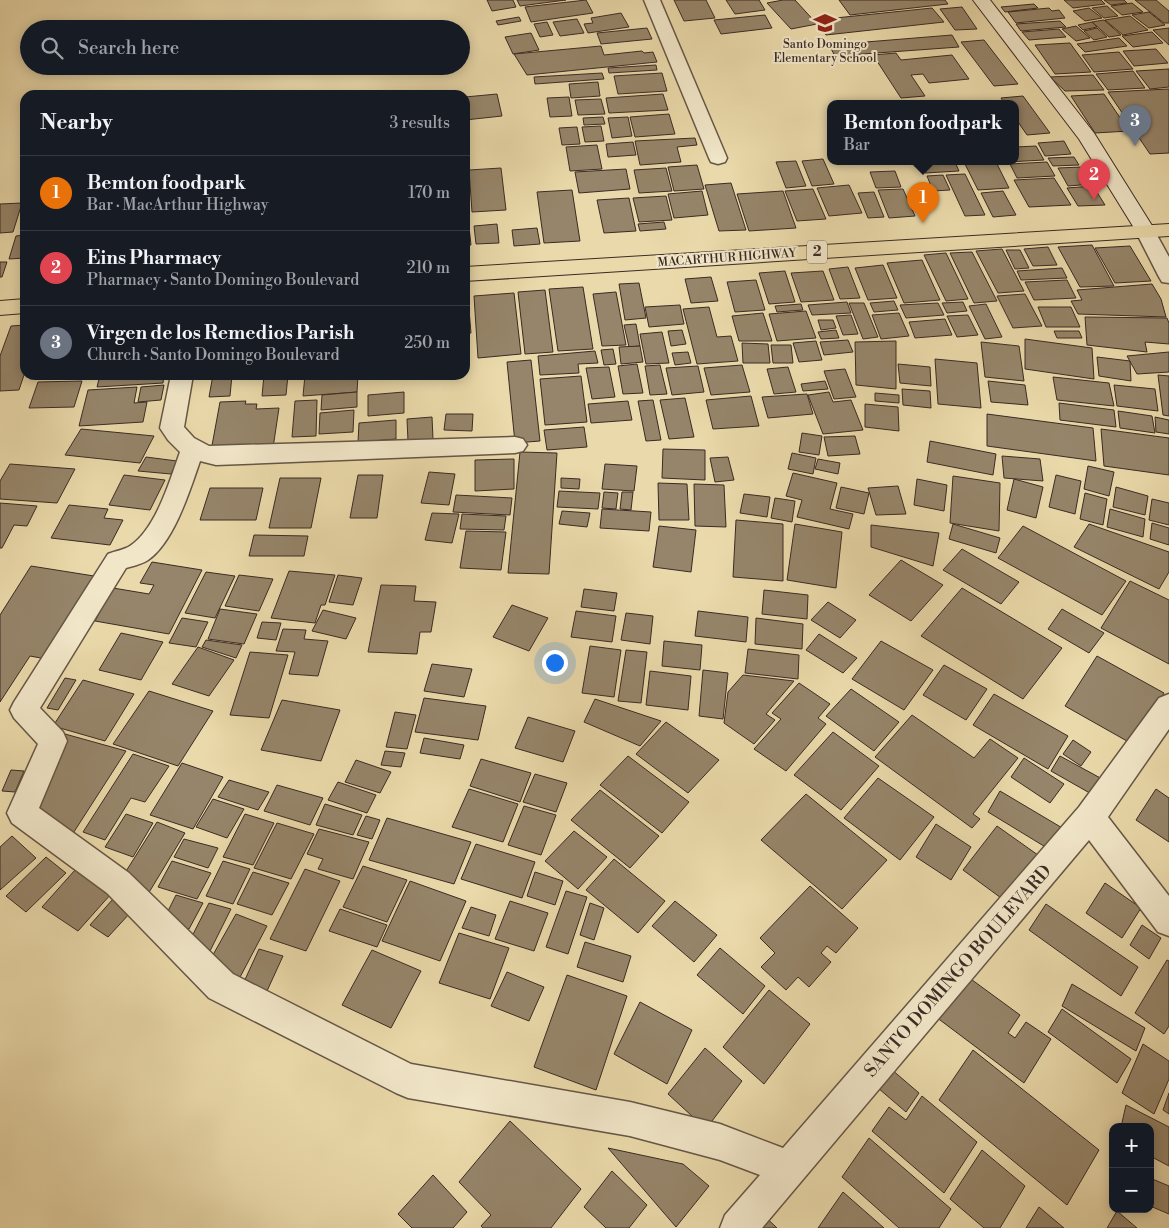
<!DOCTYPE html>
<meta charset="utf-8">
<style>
:root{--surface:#171b24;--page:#20242c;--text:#f1f3f6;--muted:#9ea1a6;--line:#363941;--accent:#c59692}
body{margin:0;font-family:"Libre Bodoni",serif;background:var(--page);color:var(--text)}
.controls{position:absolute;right:15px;bottom:15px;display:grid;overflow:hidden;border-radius:10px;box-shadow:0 2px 12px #0003}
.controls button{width:45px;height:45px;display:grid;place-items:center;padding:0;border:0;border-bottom:1px solid var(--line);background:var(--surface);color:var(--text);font:25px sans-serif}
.you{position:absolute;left:554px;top:662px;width:18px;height:18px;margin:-12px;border:4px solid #fff;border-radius:50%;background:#1a73e8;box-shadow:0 0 0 8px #1a73e833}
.badge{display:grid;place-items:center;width:32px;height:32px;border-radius:50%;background:var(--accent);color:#fff;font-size:16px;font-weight:700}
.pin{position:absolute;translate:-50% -41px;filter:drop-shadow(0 1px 2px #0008)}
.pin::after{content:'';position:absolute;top:26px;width:18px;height:15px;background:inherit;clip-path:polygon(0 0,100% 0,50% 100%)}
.popup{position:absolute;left:827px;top:100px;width:192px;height:65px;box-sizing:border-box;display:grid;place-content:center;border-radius:10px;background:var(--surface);filter:drop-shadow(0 1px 4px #0005);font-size:16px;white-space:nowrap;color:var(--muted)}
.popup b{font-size:19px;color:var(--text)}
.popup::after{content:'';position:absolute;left:50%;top:100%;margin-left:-10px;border:10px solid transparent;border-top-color:var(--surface)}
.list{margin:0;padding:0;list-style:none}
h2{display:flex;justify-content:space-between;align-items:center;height:65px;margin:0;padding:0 20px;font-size:21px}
h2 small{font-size:16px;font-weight:400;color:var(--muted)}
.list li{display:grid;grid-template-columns:32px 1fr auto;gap:15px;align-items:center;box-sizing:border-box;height:75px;padding:0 20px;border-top:1px solid var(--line)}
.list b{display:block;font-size:19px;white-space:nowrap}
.list p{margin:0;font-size:16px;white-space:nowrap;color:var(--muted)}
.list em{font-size:16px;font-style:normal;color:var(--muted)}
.icon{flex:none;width:28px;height:28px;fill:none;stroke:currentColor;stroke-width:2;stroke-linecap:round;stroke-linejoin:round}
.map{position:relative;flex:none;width:1169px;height:1228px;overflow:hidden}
.search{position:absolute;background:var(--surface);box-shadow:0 2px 12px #0003;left:20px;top:20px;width:450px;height:55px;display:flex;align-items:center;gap:12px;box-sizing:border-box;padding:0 18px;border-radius:28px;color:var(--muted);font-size:19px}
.panel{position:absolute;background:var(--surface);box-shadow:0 2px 12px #0003;left:20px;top:90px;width:450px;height:290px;border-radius:15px}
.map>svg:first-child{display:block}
.building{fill:#96856a;stroke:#3a2b24}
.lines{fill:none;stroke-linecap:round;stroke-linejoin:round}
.minor-casing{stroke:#665646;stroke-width:3}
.secondary-casing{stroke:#3a2b24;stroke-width:2}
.trunk-casing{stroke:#3a2b24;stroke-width:2}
.minor{fill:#f1e6c8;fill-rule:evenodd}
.secondary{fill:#f1e6c8;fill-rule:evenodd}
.trunk{fill:#ead9aa;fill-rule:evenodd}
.labels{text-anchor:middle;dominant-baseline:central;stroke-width:4;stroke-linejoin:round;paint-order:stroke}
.far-poi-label{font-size:12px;fill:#3a2b24;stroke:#f1e6c8}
.far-street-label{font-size:12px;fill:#3a2b24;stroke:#f1e6c8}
.shield{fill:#f1e6c8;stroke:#716355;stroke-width:1}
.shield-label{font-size:14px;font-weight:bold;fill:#3a2b24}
.near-street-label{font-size:18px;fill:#3a2b24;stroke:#f1e6c8}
</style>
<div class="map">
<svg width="1169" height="1228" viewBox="0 0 1169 1228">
<rect width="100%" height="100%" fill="#ead9aa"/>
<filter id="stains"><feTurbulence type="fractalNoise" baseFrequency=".004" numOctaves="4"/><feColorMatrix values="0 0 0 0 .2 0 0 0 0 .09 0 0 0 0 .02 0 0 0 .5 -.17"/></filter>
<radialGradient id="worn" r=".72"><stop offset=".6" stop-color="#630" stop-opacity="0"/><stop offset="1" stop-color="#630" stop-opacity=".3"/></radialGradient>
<g class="building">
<polygon points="487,0 513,0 516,7 492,11"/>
<polygon points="517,0 566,0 520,6"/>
<polygon points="586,0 593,13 531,22 525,7"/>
<polygon points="674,0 706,0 715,18 684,21"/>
<polygon points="726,0 759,0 765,10 735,14"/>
<polygon points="783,0 795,0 817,24 791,29 767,3"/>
<polygon points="839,0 945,0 948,4 850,15"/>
<polygon points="1064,0 1101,0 1105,4 1073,8"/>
<polygon points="1104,0 1124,0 1127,3 1111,5"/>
<polygon points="1135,0 1156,0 1169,11 1169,23 1164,23"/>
<polygon points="1132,3 1143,12 1122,15 1111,6"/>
<polygon points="1034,4 1038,8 1005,12 1001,7"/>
<polygon points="1107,6 1118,16 1104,18 1092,8"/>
<polygon points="962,7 977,29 955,30 940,9"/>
<polygon points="932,8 944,22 826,35 816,20"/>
<polygon points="1049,8 1052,11 1059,10 1065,18 1016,23 1008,12"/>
<polygon points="1089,8 1102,18 1085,21 1073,11"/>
<polygon points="1149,12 1165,25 1149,28 1132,15"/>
<polygon points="621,13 629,27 588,33 584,24 593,23 591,18"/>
<polygon points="765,15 772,28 721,34 714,20"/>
<polygon points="1130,16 1148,30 1123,35 1105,20"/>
<polygon points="519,17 521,21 498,25 496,21"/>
<polygon points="577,19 584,33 560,36 553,22"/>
<polygon points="1104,20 1121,35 1109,37 1092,22"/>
<polygon points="1060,21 1066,27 1021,31 1016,24"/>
<polygon points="547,22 553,35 540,37 534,24"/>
<polygon points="1092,22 1097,27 1083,30 1078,25"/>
<polygon points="1076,26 1090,38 1076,41 1062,29"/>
<polygon points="647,28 652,39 601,44 597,33"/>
<polygon points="1097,28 1107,37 1094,40 1084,31"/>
<polygon points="1169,28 1169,45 1153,30"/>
<polygon points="1059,29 1066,37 1029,40 1022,32"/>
<polygon points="1152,32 1163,43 1133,47 1122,36"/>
<polygon points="531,33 539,50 513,54 505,37"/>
<polygon points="952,35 959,47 835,56 829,45"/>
<polygon points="1119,38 1127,46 1085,52 1077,44"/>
<polygon points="984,40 1018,84 994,86 961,42"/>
<polygon points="1070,43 1091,72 1055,74 1035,45"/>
<polygon points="601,46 604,55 642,51 644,53 653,52 657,62 527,75 514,54"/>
<polygon points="1156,49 1168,63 1134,66 1123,51"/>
<polygon points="1119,52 1133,69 1094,72 1082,55"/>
<polygon points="896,53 901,60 952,55 969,79 929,83 923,74 911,75 925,96 901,98 873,55"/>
<polygon points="656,65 657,70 609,73 608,68"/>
<polygon points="1169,69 1169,87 1150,89 1136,71"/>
<polygon points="1133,71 1145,88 1108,90 1096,74"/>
<polygon points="602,73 604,79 535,84 534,77"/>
<polygon points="662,73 667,91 618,94 614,76"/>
<polygon points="1093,75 1104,90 1065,91 1050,77"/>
<polygon points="598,82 600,96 571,98 569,84"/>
<polygon points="1169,89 1169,153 1150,154 1108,92"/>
<polygon points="497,94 502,116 465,120 465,97"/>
<polygon points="663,94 668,110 609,113 606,98"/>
<polygon points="1104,94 1129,131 1095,133 1071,96"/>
<polygon points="1023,96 1050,133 1027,135 1016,119 1016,104 1005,104 1001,98"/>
<polygon points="569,97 572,116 550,117 547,98"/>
<polygon points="601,99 605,114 578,115 575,100"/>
<polygon points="669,114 675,134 635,137 630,117"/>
<polygon points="603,117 605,124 584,125 583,118"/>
<polygon points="628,117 632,136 612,138 608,118"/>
<polygon points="601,126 604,141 585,142 582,127"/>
<polygon points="577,127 580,144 562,145 559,128"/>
<polygon points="695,138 697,145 677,147 681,162 640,165 635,141"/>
<polygon points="1064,141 1071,154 1045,156 1038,143"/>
<polygon points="633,142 636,155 608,157 606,144"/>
<polygon points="597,145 602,169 570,171 566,147"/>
<polygon points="1036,146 1044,160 1007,162 1016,162 1016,147"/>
<polygon points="1074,157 1079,165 1053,166 1048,158"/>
<polygon points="823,159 834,184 812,186 802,161"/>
<polygon points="796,161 806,186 786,188 776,162"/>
<polygon points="919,162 955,162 959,171 925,173"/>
<polygon points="996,162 1009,188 978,190 965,164"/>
<polygon points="1047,162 1055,176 1017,178 1010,164"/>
<polygon points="697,165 704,189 674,191 668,167"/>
<polygon points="1082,167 1092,184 1068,186 1058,168"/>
<polygon points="501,168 506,210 472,212 469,170"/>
<polygon points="666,168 672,191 639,193 634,170"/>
<polygon points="626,169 630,189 579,193 575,172"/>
<polygon points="895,171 901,187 876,188 870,172"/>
<polygon points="965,174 985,215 965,216 946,175"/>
<polygon points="943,175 950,190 933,191 927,176"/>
<polygon points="1054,178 1071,205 1029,207 1014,180"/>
<polygon points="731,183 746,230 719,231 705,185"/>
<polygon points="849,185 862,213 829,216 817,188"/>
<polygon points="1093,186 1105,205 1078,206 1067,188"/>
<polygon points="813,189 826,219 797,221 785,191"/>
<polygon points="903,189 915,216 889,218 878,190"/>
<polygon points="572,190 580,241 544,243 537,192"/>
<polygon points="702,191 708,215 674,218 668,194"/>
<polygon points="783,191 796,228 749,231 737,194"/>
<polygon points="1003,191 1016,215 993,217 981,193"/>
<polygon points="874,192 884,217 868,218 858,193"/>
<polygon points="666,196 672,220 639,222 633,198"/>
<polygon points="629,198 636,231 604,233 597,200"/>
<polygon points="22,203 13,232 0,233 0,204"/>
<polygon points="664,222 666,229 640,231 638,224"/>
<polygon points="497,224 499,243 476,244 474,226"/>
<polygon points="469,227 471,245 465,245 465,228"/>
<polygon points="537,228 540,244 514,246 512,230"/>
<polygon points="25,235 25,258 9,259 16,236"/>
<polygon points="1092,245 1114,286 1080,287 1058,247"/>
<polygon points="1130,246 1151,281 1115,283 1095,248"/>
<polygon points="1048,247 1057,265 1033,266 1024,249"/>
<polygon points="1002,249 1024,291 998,293 976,251"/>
<polygon points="1006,250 1020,250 1029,268 1015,269"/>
<polygon points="972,252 997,301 974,303 950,253"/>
<polygon points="946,253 968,299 946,301 924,255"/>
<polygon points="922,260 940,300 904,303 887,263"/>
<polygon points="0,262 7,262 2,277 0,277"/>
<polygon points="883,265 897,298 868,300 855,268"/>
<polygon points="848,267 860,298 840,299 829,269"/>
<polygon points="1062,268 1067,278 1021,280 1017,271"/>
<polygon points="785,271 795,302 769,304 759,273"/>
<polygon points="823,271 834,300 801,302 791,273"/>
<polygon points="711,277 718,301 691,303 685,279"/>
<polygon points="756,280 765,310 735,312 727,282"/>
<polygon points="1067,280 1076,298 1034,300 1025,282"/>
<polygon points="639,283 646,318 625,320 619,284"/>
<polygon points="1152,284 1161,299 1166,317 1078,314 1071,301 1082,300 1077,290"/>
<polygon points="583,287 593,349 558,351 549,289"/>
<polygon points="545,290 553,352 525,354 518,292"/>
<polygon points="616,292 626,345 602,346 593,294"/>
<polygon points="514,293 521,354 478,358 474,296"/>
<polygon points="1025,294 1042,326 1013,328 997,296"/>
<polygon points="465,298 468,298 471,333 465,334"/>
<polygon points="894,301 898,310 874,312 870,303"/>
<polygon points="847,302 851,313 812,315 808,305"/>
<polygon points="963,302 967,311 947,313 942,303"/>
<polygon points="849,303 864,303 878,337 863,339"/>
<polygon points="938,303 944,315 906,318 900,305"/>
<polygon points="801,304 803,310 777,312 775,306"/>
<polygon points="986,304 1002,337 985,339 969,306"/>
<polygon points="680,305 684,324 649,327 645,307"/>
<polygon points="709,307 717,337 731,336 738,361 697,364 683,309"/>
<polygon points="1038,307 1071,307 1080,327 1046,327"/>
<polygon points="806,311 816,338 777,341 769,314"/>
<polygon points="763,313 772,341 739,341 732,316"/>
<polygon points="899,313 909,336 881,339 872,315"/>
<polygon points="851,315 858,334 843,335 836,316"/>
<polygon points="968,315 978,335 957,337 947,316"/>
<polygon points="1085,317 1167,318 1169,323 1169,344 1145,342 1147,352 1087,345"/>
<polygon points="945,319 952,335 915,338 909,322"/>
<polygon points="818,320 833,320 836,328 821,330"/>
<polygon points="636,324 640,346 629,347 624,325"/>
<polygon points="25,325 25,372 19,390 0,391 0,356 11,326"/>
<polygon points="682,330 686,344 671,346 668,331"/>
<polygon points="836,330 839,338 821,339 818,332"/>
<polygon points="1054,331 1079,331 1082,338 1057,338"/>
<polygon points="662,332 669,363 646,364 640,334"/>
<polygon points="1025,339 1092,348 1094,379 1025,369"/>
<polygon points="848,340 853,352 824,355 820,342"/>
<polygon points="816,341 822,360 799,362 793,343"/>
<polygon points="896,341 896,389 856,385 855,342"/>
<polygon points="981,342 1019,346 1024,381 985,377"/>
<polygon points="742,343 768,344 770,363 743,363"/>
<polygon points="771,345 791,345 793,363 773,363"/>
<polygon points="640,346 643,362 621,364 619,347"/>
<polygon points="613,349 616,364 604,365 601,350"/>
<polygon points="595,351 598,363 578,364 579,373 540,375 538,356"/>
<polygon points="688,352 691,363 675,365 672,353"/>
<polygon points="1169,352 1169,372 1137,374 1127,356"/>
<polygon points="1097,357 1130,361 1131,381 1099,376"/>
<polygon points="935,359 977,363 981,408 938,404"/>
<polygon points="531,360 540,441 515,443 507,362"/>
<polygon points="637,364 643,393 623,394 618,366"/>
<polygon points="898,364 930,367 931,386 900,383"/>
<polygon points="660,365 667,394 650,395 645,366"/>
<polygon points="742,365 750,392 711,395 704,368"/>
<polygon points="698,366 704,392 672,395 666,368"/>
<polygon points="609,367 615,397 592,399 586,368"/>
<polygon points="788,367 796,392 774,394 767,369"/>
<polygon points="845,369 856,397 834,399 824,371"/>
<polygon points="31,375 82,375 81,377 30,379"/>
<polygon points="100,375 164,375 163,383 97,387"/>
<polygon points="213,375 232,375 230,396 209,397"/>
<polygon points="264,375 288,375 286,395 262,396"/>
<polygon points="305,375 358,375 357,392 303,396"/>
<polygon points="425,375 460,375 425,378"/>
<polygon points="1158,375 1169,376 1169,416 1163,415"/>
<polygon points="581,376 587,422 545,425 540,379"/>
<polygon points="1053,377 1109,383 1114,406 1057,400"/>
<polygon points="82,381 74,407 29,408 38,382"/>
<polygon points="825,381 828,389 803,391 801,384"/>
<polygon points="988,381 1025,385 1028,405 991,402"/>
<polygon points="164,385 161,400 138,402 141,387"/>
<polygon points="1114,385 1155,389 1158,411 1117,406"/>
<polygon points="137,387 134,403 147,402 143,422 79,426 88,390"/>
<polygon points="902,389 930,391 931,408 903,405"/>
<polygon points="357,392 357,407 321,410 322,395"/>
<polygon points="404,392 404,413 368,416 368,395"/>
<polygon points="829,392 833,402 851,400 863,430 823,434 808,395"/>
<polygon points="875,393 899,395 899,403 875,401"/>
<polygon points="807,394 813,414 768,418 762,397"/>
<polygon points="751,396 759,426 713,429 706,400"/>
<polygon points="685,398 694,437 669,439 660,400"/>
<polygon points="317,400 316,436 292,437 295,401"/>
<polygon points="653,400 661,440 646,441 638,401"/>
<polygon points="246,401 245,404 257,404 256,409 279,408 273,448 211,451 220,402"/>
<polygon points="628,401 632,420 591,423 588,404"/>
<polygon points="1059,403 1114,410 1116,427 1060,420"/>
<polygon points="865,404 898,407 899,431 865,427"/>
<polygon points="354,410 353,432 319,434 320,413"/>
<polygon points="1118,411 1152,416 1155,433 1120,428"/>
<polygon points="446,414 473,414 472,431 444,430"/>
<polygon points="987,414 1093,428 1096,461 987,446"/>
<polygon points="432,417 433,439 408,441 407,419"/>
<polygon points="1155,417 1169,420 1169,434 1156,432"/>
<polygon points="396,420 396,439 358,442 359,423"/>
<polygon points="584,427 587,447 547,450 544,430"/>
<polygon points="81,429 154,436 140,463 65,455"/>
<polygon points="1101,429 1169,438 1169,475 1104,466"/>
<polygon points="802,433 822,436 819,455 799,452"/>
<polygon points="855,436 860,454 828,456 824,437"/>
<polygon points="930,441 996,454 993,475 927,462"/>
<polygon points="663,449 705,450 705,480 662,478"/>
<polygon points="520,452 557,453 549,574 508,573"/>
<polygon points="792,453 816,458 813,474 788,469"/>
<polygon points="1002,456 1040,459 1043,481 1004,478"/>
<polygon points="146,457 177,461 171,474 138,471"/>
<polygon points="728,457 734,480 715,482 710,458"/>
<polygon points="514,459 514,489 475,491 475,460"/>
<polygon points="818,459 840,463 838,474 815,469"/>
<polygon points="10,464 75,469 57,503 0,499 0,481"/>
<polygon points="605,464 637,466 634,491 602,489"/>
<polygon points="1088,466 1114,472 1109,496 1084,489"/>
<polygon points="429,472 455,474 449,505 421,503"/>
<polygon points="793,473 837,483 830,509 853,514 849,529 797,517 802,500 786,496"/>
<polygon points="124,475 165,480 150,510 109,505"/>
<polygon points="358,475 383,475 377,518 350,518"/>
<polygon points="1056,475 1081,481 1075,514 1049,507"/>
<polygon points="953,476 1000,483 999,531 950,523"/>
<polygon points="280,478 321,478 311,528 269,528"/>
<polygon points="561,478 580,479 579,489 561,488"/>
<polygon points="917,479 947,485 944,511 914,505"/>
<polygon points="1014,479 1043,487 1036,518 1007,510"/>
<polygon points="658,483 687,484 689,520 659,520"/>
<polygon points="694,484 724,485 726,527 695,526"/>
<polygon points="898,486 906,514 876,515 868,488"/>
<polygon points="841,487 869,493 864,514 836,508"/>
<polygon points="1116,487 1148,496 1145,515 1113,507"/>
<polygon points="210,488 263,488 256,520 200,520"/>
<polygon points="559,491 600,493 598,509 557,507"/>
<polygon points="604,492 618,493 616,509 602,508"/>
<polygon points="622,492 633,492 631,510 620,509"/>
<polygon points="1085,493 1107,499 1103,525 1080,519"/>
<polygon points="744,494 770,497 767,517 740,513"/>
<polygon points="456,495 512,498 510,515 453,512"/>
<polygon points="775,498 795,501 792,522 771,518"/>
<polygon points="1152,499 1169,503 1169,525 1149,520"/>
<polygon points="0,503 37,506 27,526 14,525 2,548 0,548"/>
<polygon points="69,505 108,509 104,518 123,520 110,545 51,538"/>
<polygon points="602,509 651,512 649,531 600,528"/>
<polygon points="1110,509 1145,519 1143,537 1107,527"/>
<polygon points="562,511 590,513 587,527 559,524"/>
<polygon points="432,513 459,514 452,543 425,540"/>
<polygon points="462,514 506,516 504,530 460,529"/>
<polygon points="736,520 783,524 783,581 733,577"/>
<polygon points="1152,523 1169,528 1169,545 1150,539"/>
<polygon points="795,524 842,532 836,588 787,580"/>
<polygon points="953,524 1000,538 996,553 949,539"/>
<polygon points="1089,524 1169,552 1169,572 1159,589 1074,547"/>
<polygon points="871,525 939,533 933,566 871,547"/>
<polygon points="659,526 696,530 691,572 653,567"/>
<polygon points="1023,526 1126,581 1102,615 998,558"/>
<polygon points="466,531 506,532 501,570 460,568"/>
<polygon points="254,535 308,536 304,556 249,556"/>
<polygon points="962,549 1019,582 1001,604 943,570"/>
<polygon points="901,560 943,585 911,621 869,595"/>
<polygon points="152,562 202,570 169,634 95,621 113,588 149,594 154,585 140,583"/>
<polygon points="31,566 94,576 46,659 30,656 0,702 0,615"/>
<polygon points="289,571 335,575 325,605 321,605 315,623 271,618"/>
<polygon points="206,572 235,576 215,618 185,613"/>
<polygon points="239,575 273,579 259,611 225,606"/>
<polygon points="338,575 362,578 353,605 329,602"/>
<polygon points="1130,581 1169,600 1169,664 1101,628"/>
<polygon points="381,585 416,586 414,601 436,602 431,632 420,632 417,654 368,652"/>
<polygon points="962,588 1062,648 1023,699 921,636"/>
<polygon points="584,589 617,593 614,611 581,607"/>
<polygon points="764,590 808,595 807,619 762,614"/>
<polygon points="828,602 856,620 840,638 811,620"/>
<polygon points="512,605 548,618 529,651 493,637"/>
<polygon points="220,609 257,614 244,644 208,639"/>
<polygon points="1062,609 1104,633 1089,653 1048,629"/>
<polygon points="323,610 356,618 346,639 312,631"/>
<polygon points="576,611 616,616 612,642 571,637"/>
<polygon points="698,611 748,617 746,642 695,636"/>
<polygon points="626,613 653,616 650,644 621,640"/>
<polygon points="182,618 208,622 196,647 169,643"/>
<polygon points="756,618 803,624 802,649 755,644"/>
<polygon points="262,622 281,623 276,640 257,638"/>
<polygon points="283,629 306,630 304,639 328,641 318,676 289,674 295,652 276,651"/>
<polygon points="121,633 163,642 141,680 99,670"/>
<polygon points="819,634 857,658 843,673 806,650"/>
<polygon points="206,640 242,645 236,658 202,647"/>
<polygon points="664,641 702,645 700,670 662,666"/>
<polygon points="881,641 933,670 904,710 852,679"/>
<polygon points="590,646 621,650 614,697 582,693"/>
<polygon points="198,647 234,660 209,696 172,684"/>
<polygon points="748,649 799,655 798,679 745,673"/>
<polygon points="626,650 647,652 641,703 618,701"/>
<polygon points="250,652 288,655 269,718 230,715"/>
<polygon points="1097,656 1164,693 1134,745 1065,706"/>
<polygon points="432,664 472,669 464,697 424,691"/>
<polygon points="944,665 987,689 966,720 923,695"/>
<polygon points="703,670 728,673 723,719 699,716"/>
<polygon points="650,671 691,676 688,710 646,705"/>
<polygon points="743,675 794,681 766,714 775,720 754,744 724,723 728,692"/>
<polygon points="65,678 76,680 58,710 47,708"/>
<polygon points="83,680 134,694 105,741 53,726"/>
<polygon points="799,683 830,704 818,718 826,724 786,771 754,749 781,719 772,713"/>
<polygon points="851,689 899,722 874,751 826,716"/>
<polygon points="149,691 213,711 178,766 113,744"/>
<polygon points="994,694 1068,736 1048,769 973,725"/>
<polygon points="424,698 486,706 478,740 415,732"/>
<polygon points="595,699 661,721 640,746 584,722"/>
<polygon points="282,700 340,710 321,761 261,750"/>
<polygon points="395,712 416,715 407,749 386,747"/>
<polygon points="912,715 974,758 990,739 1018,758 973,814 980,819 972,828 875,757"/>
<polygon points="528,717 575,731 563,762 515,748"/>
<polygon points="666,722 719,760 688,793 636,754"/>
<polygon points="833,732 879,766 841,810 794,775"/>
<polygon points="65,734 126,751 70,838 31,811"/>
<polygon points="424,738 464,745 460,759 420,753"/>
<polygon points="1073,740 1091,752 1081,766 1063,754"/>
<polygon points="385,751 405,753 401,767 381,765"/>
<polygon points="133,754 169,766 145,802 131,798 105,840 83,832"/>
<polygon points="628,756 689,802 662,833 600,785"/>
<polygon points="1060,756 1104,780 1095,796 1051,771"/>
<polygon points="1024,758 1064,784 1050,803 1011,777"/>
<polygon points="481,759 531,773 520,802 470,786"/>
<polygon points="356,760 391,772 380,793 345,782"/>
<polygon points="182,763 223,777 193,829 150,815"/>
<polygon points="11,770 24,771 15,792 2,791"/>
<polygon points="535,774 567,783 556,812 523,802"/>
<polygon points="878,778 934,817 900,860 844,818"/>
<polygon points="229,780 269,792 258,810 218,797"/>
<polygon points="338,782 376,795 367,813 328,800"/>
<polygon points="277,785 323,798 310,825 264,811"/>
<polygon points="469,789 518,804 503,842 452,827"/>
<polygon points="1156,789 1169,798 1169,842 1136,820"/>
<polygon points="600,790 659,836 630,868 571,820"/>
<polygon points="1000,791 1064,829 1052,851 988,812"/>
<polygon points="806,794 887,860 842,909 761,840"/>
<polygon points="213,799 244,809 227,838 196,827"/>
<polygon points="325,804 362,815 353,835 316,825"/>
<polygon points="524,806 556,815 541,855 508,845"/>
<polygon points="126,814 153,823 133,857 105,847"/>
<polygon points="245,814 274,823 253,865 223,857"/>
<polygon points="366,816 380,820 372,839 357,835"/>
<polygon points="387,818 471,842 454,884 369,860"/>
<polygon points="157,822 185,833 145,899 123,876"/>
<polygon points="277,823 314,834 291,879 254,868"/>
<polygon points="936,824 971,847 951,880 916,857"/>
<polygon points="997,826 1045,860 1012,906 963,870"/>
<polygon points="319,829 369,842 353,879 318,869 323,859 307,854"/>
<polygon points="574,831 607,857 578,889 545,861"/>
<polygon points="12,836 36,858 0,890 0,847"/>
<polygon points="184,839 218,848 208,868 174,857"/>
<polygon points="476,844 535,862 522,898 461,879"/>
<polygon points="46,857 66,873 26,912 6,896"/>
<polygon points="614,859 665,901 638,933 586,890"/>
<polygon points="172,861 211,873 197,899 158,887"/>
<polygon points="223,861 250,869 233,904 206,896"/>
<polygon points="363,866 407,880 387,922 343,907"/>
<polygon points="305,869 340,881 306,951 270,939"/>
<polygon points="75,870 111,894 78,931 42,907"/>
<polygon points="253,872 289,883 272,915 237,904"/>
<polygon points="535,872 563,881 555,905 527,896"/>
<polygon points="410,881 466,901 440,961 382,941"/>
<polygon points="1105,883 1141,908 1122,938 1086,913"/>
<polygon points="810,886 858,928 836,953 827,946 821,953 831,962 809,987 798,977 786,990 761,967 775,953 760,938"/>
<polygon points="566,891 587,897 568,954 546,947"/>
<polygon points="176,895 203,903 189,929 163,921"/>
<polygon points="113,899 131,912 108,937 90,925"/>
<polygon points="510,901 548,913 534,951 495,939"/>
<polygon points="675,901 717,935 694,962 652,926"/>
<polygon points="209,903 231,909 210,951 188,944"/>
<polygon points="590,903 604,908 594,940 580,935"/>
<polygon points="1046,904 1138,967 1121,996 1029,930"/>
<polygon points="471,907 496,915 489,936 462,928"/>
<polygon points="340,909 387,925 377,947 329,931"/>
<polygon points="236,914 267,926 238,981 205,969"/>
<polygon points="1142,925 1161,938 1149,959 1130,945"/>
<polygon points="459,933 509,948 490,999 439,983"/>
<polygon points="585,942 631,956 623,982 577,967"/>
<polygon points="720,948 765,986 743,1014 697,975"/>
<polygon points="259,949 283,956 267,991 243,984"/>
<polygon points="372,950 421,971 391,1028 342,1005"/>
<polygon points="1167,960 1169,961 1169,1026 1164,1034 1135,1013"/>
<polygon points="507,972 544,987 529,1021 491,1006"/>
<polygon points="964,974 1020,1015 1008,1033 1015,1038 1026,1022 1051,1039 1024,1083 936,1017"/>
<polygon points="567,975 627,996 596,1090 534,1067"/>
<polygon points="1072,984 1145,1028 1136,1051 1062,1006"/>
<polygon points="769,990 810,1024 764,1084 723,1047"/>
<polygon points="640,1002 692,1030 667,1084 614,1054"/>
<polygon points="1062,1009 1131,1059 1117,1083 1048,1032"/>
<polygon points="1143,1044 1169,1061 1169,1079 1154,1114 1122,1093"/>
<polygon points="705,1048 742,1081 706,1129 668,1094"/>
<polygon points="973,1050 1099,1150 1067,1205 939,1100"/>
<polygon points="891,1069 919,1093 906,1112 878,1088"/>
<polygon points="1169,1093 1169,1114 1163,1110"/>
<polygon points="922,1096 977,1142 944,1193 872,1131 889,1107 906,1120"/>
<polygon points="1126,1105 1169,1127 1169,1166 1150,1156 1150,1127 1121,1127"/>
<polygon points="510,1121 581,1189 551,1228 483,1228 481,1226 491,1215 459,1182"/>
<polygon points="869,1138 951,1209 939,1228 899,1228 842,1177"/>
<polygon points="608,1148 683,1164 709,1186 676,1227"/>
<polygon points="982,1150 1025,1186 1000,1228 984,1228 950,1199"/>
<polygon points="612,1171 647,1205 629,1228 606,1228 584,1207"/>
<polygon points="433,1175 467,1212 453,1228 412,1228 398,1214"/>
<polygon points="1150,1178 1169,1186 1169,1214 1150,1206"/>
<polygon points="843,1192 884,1228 818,1228"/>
<polygon points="1039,1207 1064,1228 1026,1228"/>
<polygon points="757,1209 777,1228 744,1228"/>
<polygon points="1117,1211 1137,1228 1107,1228"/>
</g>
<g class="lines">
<defs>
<g id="minor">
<polygon points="644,0 660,0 727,158 725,162 718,164 711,162 709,158"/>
<polygon points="1146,226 1153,228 1169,257 1169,283 1162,282 1159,277 1136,232 1139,228"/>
<path d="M171 375H193L184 427 194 438 209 446 515 437 523 439 527 445 523 451 515 453 216 465 200 461C190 490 174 542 148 560 142 564 133 566 126 568L40 708 63 732 67 741 39 808 129 873 233 974 411 1064 630 1102 720 1124 783 1148 1079 807 1159 698 1169 694V729L1108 817 1169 896V936L1158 932 1089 840 762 1228H720L725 1215 760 1175 720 1160 630 1136 408 1098 396 1093 209 998 107 893 12 823 7 813 38 744 14 718 10 710 14 702 108 554C115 551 124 550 130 546 156 529 170 480 180 452L168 440 160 428Z"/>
</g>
<polygon id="secondary" points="973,0 990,0 1094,133 1156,232 1153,236 1146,238 1139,236 1079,139"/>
<g id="trunk">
<polygon points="1169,224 1169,236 465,281 465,267"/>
<polygon points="25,299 25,313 0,315 0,301"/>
</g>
</defs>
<use href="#minor" class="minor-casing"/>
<use href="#secondary" class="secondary-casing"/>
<use href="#trunk" class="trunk-casing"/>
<use href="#minor" class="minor"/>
<use href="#secondary" class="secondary"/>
<use href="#trunk" class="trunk"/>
</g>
<defs>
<symbol id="school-bare" viewBox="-9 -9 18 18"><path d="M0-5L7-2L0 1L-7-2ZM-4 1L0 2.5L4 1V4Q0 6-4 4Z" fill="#8f2418" stroke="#f1e6c8" stroke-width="2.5" paint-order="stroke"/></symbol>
</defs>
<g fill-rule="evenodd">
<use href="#school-bare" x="809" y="7" width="32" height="32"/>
</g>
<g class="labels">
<g class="far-poi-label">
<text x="825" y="44">Santo Domingo<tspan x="825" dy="14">Elementary School</tspan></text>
</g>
<g class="far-street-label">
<text transform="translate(727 258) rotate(-4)">MACARTHUR HIGHWAY</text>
</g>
<rect class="shield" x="807" y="240.5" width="20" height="23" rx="4"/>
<g class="shield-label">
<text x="817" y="252">2</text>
</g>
<g class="near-street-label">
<text transform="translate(958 971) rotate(-49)">SANTO DOMINGO BOULEVARD</text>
</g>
</g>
<rect width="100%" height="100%" filter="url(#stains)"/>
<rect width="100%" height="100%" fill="url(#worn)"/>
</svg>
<div class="controls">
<button>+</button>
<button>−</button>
</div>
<div class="you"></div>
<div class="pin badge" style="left:923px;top:223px;background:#e8710a">1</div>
<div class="popup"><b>Bemton foodpark</b>Bar</div>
<div class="pin badge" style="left:1094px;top:200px;background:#e0444e">2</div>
<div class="pin badge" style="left:1135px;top:146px;background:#6b7280">3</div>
<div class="search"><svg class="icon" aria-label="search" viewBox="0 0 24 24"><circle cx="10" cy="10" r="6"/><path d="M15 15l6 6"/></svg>Search here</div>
<section class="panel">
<h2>Nearby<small>3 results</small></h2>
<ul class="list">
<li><span class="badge" style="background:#e8710a">1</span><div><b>Bemton foodpark</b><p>Bar · MacArthur Highway</p></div><em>170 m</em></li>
<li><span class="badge" style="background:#e0444e">2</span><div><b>Eins Pharmacy</b><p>Pharmacy · Santo Domingo Boulevard</p></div><em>210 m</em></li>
<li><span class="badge" style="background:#6b7280">3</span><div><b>Virgen de los Remedios Parish</b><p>Church · Santo Domingo Boulevard</p></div><em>250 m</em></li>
</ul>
</section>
</div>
